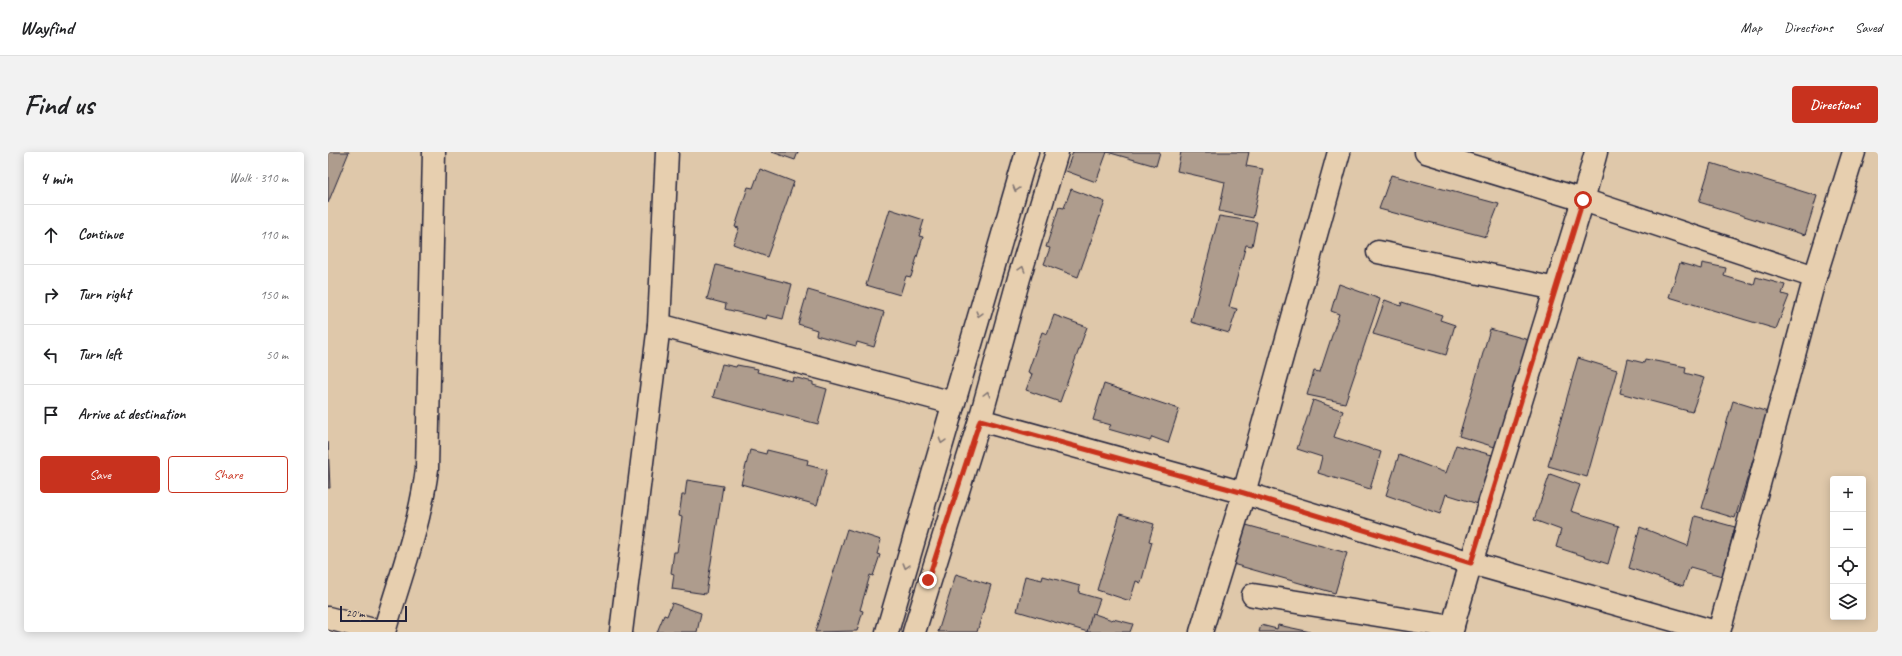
<!DOCTYPE html>
<meta charset="utf-8">
<style>
:root{--surface:#fff;--page:#f2f2f2;--text:#202124;--muted:#757577;--line:#e0e0e0;--accent:#c8321e}
body{margin:0;font-family:Caveat,sans-serif;background:var(--page);color:var(--text)}
.controls{position:absolute;right:12px;bottom:12px;display:grid;overflow:hidden;border-radius:4px;box-shadow:0 2px 10px #0003}
.controls button{width:36px;height:36px;display:grid;place-items:center;padding:0;border:0;border-bottom:1px solid var(--line);background:var(--surface);color:var(--text);font:20px sans-serif}
.scale{position:absolute;left:12px;bottom:10px;width:67px;box-sizing:border-box;padding-left:4px;border:2px solid #22223b;border-top:0;font-size:11px;line-height:14px;white-space:nowrap;color:#22223b;-webkit-text-stroke:3px #e7cfaf;paint-order:stroke}
.stop{position:absolute;width:12px;height:12px;margin:-9px;border:3px solid #c8321e;border-radius:50%;background:#fff}
.stop.end{background:#c8321e;border-color:#fff;box-shadow:0 1px 4px #0008}
.list{margin:0;padding:0;list-style:none}
h2{display:flex;justify-content:space-between;align-items:center;height:52px;margin:0;padding:0 16px;font-size:17px}
h2 small{font-size:13px;font-weight:400;color:var(--muted)}
.list li{display:grid;grid-template-columns:26px 1fr auto;gap:12px;align-items:center;box-sizing:border-box;height:60px;padding:0 16px;border-top:1px solid var(--line)}
.list b{display:block;font-size:15px;white-space:nowrap}
.list em{font-size:13px;font-style:normal;color:var(--muted)}
.actions{display:flex;gap:8px;padding:12px 16px}
.actions a{flex:1;padding:9px 0;border:1px solid var(--accent);border-radius:4px;text-align:center;font-size:14px;color:var(--accent)}
.actions .main{background:var(--accent);color:#fff}
.icon{flex:none;width:22px;height:22px;fill:none;stroke:currentColor;stroke-width:2;stroke-linecap:round;stroke-linejoin:round}
.map{position:relative;flex:none;width:1550px;height:480px;overflow:hidden;border-radius:4px}
header{display:flex;align-items:center;gap:24px;box-sizing:border-box;height:56px;padding:0 20px;background:var(--surface);border-bottom:1px solid var(--line)}
header strong{font-size:19px}
nav{display:flex;gap:22px;margin-inline-start:auto;font-size:14px}
.intro{display:flex;align-items:center;justify-content:space-between;box-sizing:border-box;height:96px;padding:0 24px}
h1{margin:0;font-size:28px}
.button{padding:10px 18px;border-radius:4px;background:var(--accent);color:#fff;font-size:14px;font-weight:700}
main{display:flex;gap:24px;padding:0 24px}
aside{flex:1;background:var(--surface);border-radius:4px;box-shadow:0 2px 10px #0003}
.map>svg:first-child{display:block}
.building{fill:#ae9c8d;stroke:#22223b}
.lines{fill:none;stroke-linecap:round;stroke-linejoin:round}
.minor-casing{stroke:#22223b;stroke-width:25}
.minor{stroke:#e7cfaf;stroke-width:22}
.oneway{stroke:#847875}
.route{stroke:#c8321e;stroke-width:5}
</style>
<header>
<strong>Wayfind</strong>
<nav><a>Map</a><a>Directions</a><a>Saved</a></nav>
</header>
<div class="intro"><h1>Find us</h1><a class="button">Directions</a></div>
<main>
<aside>
<h2>4 min<small>Walk · 310 m</small></h2>
<ul class="list">
<li><svg class="icon" aria-label="ahead" viewBox="0 0 24 24"><path d="M12 20V5M6 11l6-6 6 6"/></svg><div><b>Continue</b></div><em>110 m</em></li>
<li><svg class="icon" aria-label="right" viewBox="0 0 24 24"><path d="M7 20v-9h11M14 6l5 5-5 5"/></svg><div><b>Turn right</b></div><em>150 m</em></li>
<li><svg class="icon" aria-label="left" viewBox="0 0 24 24"><path d="M17 20v-9H6M10 6l-5 5 5 5"/></svg><div><b>Turn left</b></div><em>50 m</em></li>
<li><svg class="icon" aria-label="arrive" viewBox="0 0 24 24"><path d="M6 21V4h12l-3 4 3 4H6"/></svg><div><b>Arrive at destination</b></div></li>
</ul>
<div class="actions"><a class="main">Save</a><a>Share</a></div>
</aside>
<div class="map">
<svg width="1550" height="480" viewBox="0 0 1550 480">
<rect width="100%" height="100%" fill="#dfc8aa"/>
<filter id="ink" filterUnits="userSpaceOnUse"><feTurbulence type="fractalNoise" baseFrequency=".025" numOctaves="2"/><feDisplacementMap in="SourceGraphic" scale="8" xChannelSelector="R" yChannelSelector="G"/><feConvolveMatrix kernelMatrix="1 2 1 2 8 2 1 2 1" color-interpolation-filters="sRGB"/></filter>
<g filter="url(#ink)">
<g class="building">
<polygon points="0,0 21,0 0,51"/>
<polygon points="444,0 470,0 467,8"/>
<polygon points="745,0 832,0 828,14 779,0 768,30 738,19"/>
<polygon points="853,0 921,0 918,14 935,17 925,66 891,59 897,30 849,19"/>
<polygon points="1383,11 1489,44 1477,83 1371,50"/>
<polygon points="432,17 466,30 439,105 405,92 411,76 407,75 420,35 425,36"/>
<polygon points="1063,23 1171,52 1158,85 1051,57"/>
<polygon points="743,37 777,50 750,125 716,112 722,96 718,95 731,55 736,56"/>
<polygon points="562,57 596,68 591,84 595,85 583,125 578,124 572,143 538,133"/>
<polygon points="891,64 929,70 924,94 918,93 901,155 909,157 901,181 863,170"/>
<polygon points="1352,111 1373,117 1374,111 1398,116 1396,124 1426,133 1428,125 1457,133 1454,142 1461,144 1448,177 1341,145"/>
<polygon points="388,113 464,132 455,167 439,163 438,167 397,157 398,152 379,147"/>
<polygon points="1011,132 1052,147 1017,251 979,243 986,219 992,220 1011,162 1003,159"/>
<polygon points="480,138 556,160 546,195 529,190 528,194 488,183 489,178 470,172"/>
<polygon points="1057,148 1073,154 1074,150 1114,163 1112,168 1127,173 1118,203 1045,182"/>
<polygon points="726,163 759,175 732,250 698,238 704,222 700,220 714,180 719,182"/>
<polygon points="1162,177 1201,188 1170,296 1131,284"/>
<polygon points="1250,206 1289,218 1259,325 1220,314"/>
<polygon points="1300,207 1316,211 1317,207 1358,215 1357,221 1376,226 1364,260 1292,241"/>
<polygon points="394,212 408,215 409,213 430,217 429,220 464,229 465,225 485,230 485,233 499,237 490,272 385,245"/>
<polygon points="776,232 851,257 840,291 824,285 822,289 780,277 783,273 765,268"/>
<polygon points="985,248 1015,259 1006,285 1053,300 1042,337 990,321 994,305 969,297"/>
<polygon points="1405,249 1440,260 1407,366 1374,356"/>
<polygon points="0,290 2,336 0,336"/>
<polygon points="1128,293 1164,303 1150,352 1118,342 1112,362 1058,343 1071,303 1118,321"/>
<polygon points="422,298 438,302 439,298 480,308 479,313 499,318 489,353 413,332"/>
<polygon points="1222,322 1252,333 1243,359 1291,374 1280,412 1228,395 1233,378 1206,368"/>
<polygon points="359,328 395,334 378,442 344,437 346,422 343,421 346,400 349,400 354,365 351,364 354,343 357,343"/>
<polygon points="792,362 826,372 821,389 824,390 813,431 808,429 802,449 769,438"/>
<polygon points="1367,364 1407,375 1394,424 1362,415 1355,434 1301,416 1312,375 1360,394"/>
<polygon points="911,371 1019,401 1007,441 901,411"/>
<polygon points="519,377 553,388 549,402 552,403 545,424 542,423 532,458 535,459 529,479 487,480"/>
<polygon points="628,422 663,433 649,480 610,480"/>
<polygon points="697,424 714,428 715,424 752,434 751,441 772,447 760,480 689,459"/>
<polygon points="344,451 373,461 369,480 329,480 336,463 339,464"/>
<polygon points="764,461 784,468 785,467 805,472 802,480 759,480"/>
<polygon points="933,473 949,477 950,473 983,480 931,480"/>
</g>
<g class="lines">
<defs>
<g id="minor">
<polyline points="1098,0 1255,48 1487,125"/>
<polyline points="1050,100 1228,137"/>
<polyline points="331,173 625,251"/>
<polyline points="652,268 916,341 1143,411 1388,480"/>
<polyline points="925,443 1125,475"/>
<polyline points="0,466 53,480"/>
<path d="M56 480C72 426 92 373 99 317L106 0"/>
<polyline points="293,480 331,173 339,0"/>
<polyline points="559,480 699,0"/>
<polyline points="586,480 652,268 691,126 729,0"/>
<polyline points="873,480 916,341 1011,0"/>
<polyline points="1123,480 1143,411 1255,48 1268,0"/>
<polyline points="1391,480 1487,125 1526,0"/>
</g>
</defs>
<use href="#minor" class="minor-casing"/>
<use href="#minor" class="minor"/>
</g>
<defs><path id="oneway-chevron" d="M-2-3.5L2.5 0L-2 3.5" fill="none" stroke-width="1.6" stroke-linecap="round" stroke-linejoin="round"/></defs>
<g class="oneway">
<use href="#oneway-chevron" transform="translate(688 37) rotate(106)"/>
<use href="#oneway-chevron" transform="translate(694 117) rotate(-73)"/>
<use href="#oneway-chevron" transform="translate(651 162) rotate(106)"/>
<use href="#oneway-chevron" transform="translate(659 242) rotate(-75)"/>
<use href="#oneway-chevron" transform="translate(614 289) rotate(106)"/>
<use href="#oneway-chevron" transform="translate(578 414) rotate(106)"/>
</g>
</g>
<g class="lines" filter="url(#ink)">
<polyline class="route" points="600,428 652,268 916,341 1143,411 1255,48"/>
</g>
</svg>
<div class="controls">
<button>+</button>
<button>−</button>
<button><svg class="icon" aria-label="locate" viewBox="0 0 24 24"><circle cx="12" cy="12" r="6"/><path d="M12 2v4M12 18v4M2 12h4M18 12h4"/></svg></button>
<button><svg class="icon" aria-label="layers" viewBox="0 0 24 24"><path d="M12 4l9 5-9 5-9-5zM3 14l9 5 9-5"/></svg></button>
</div>
<div class="scale">20 m</div>
<div class="stop" style="left:1255px;top:48px"></div>
<div class="stop end" style="left:600px;top:428px"></div>
</div>
</main>
